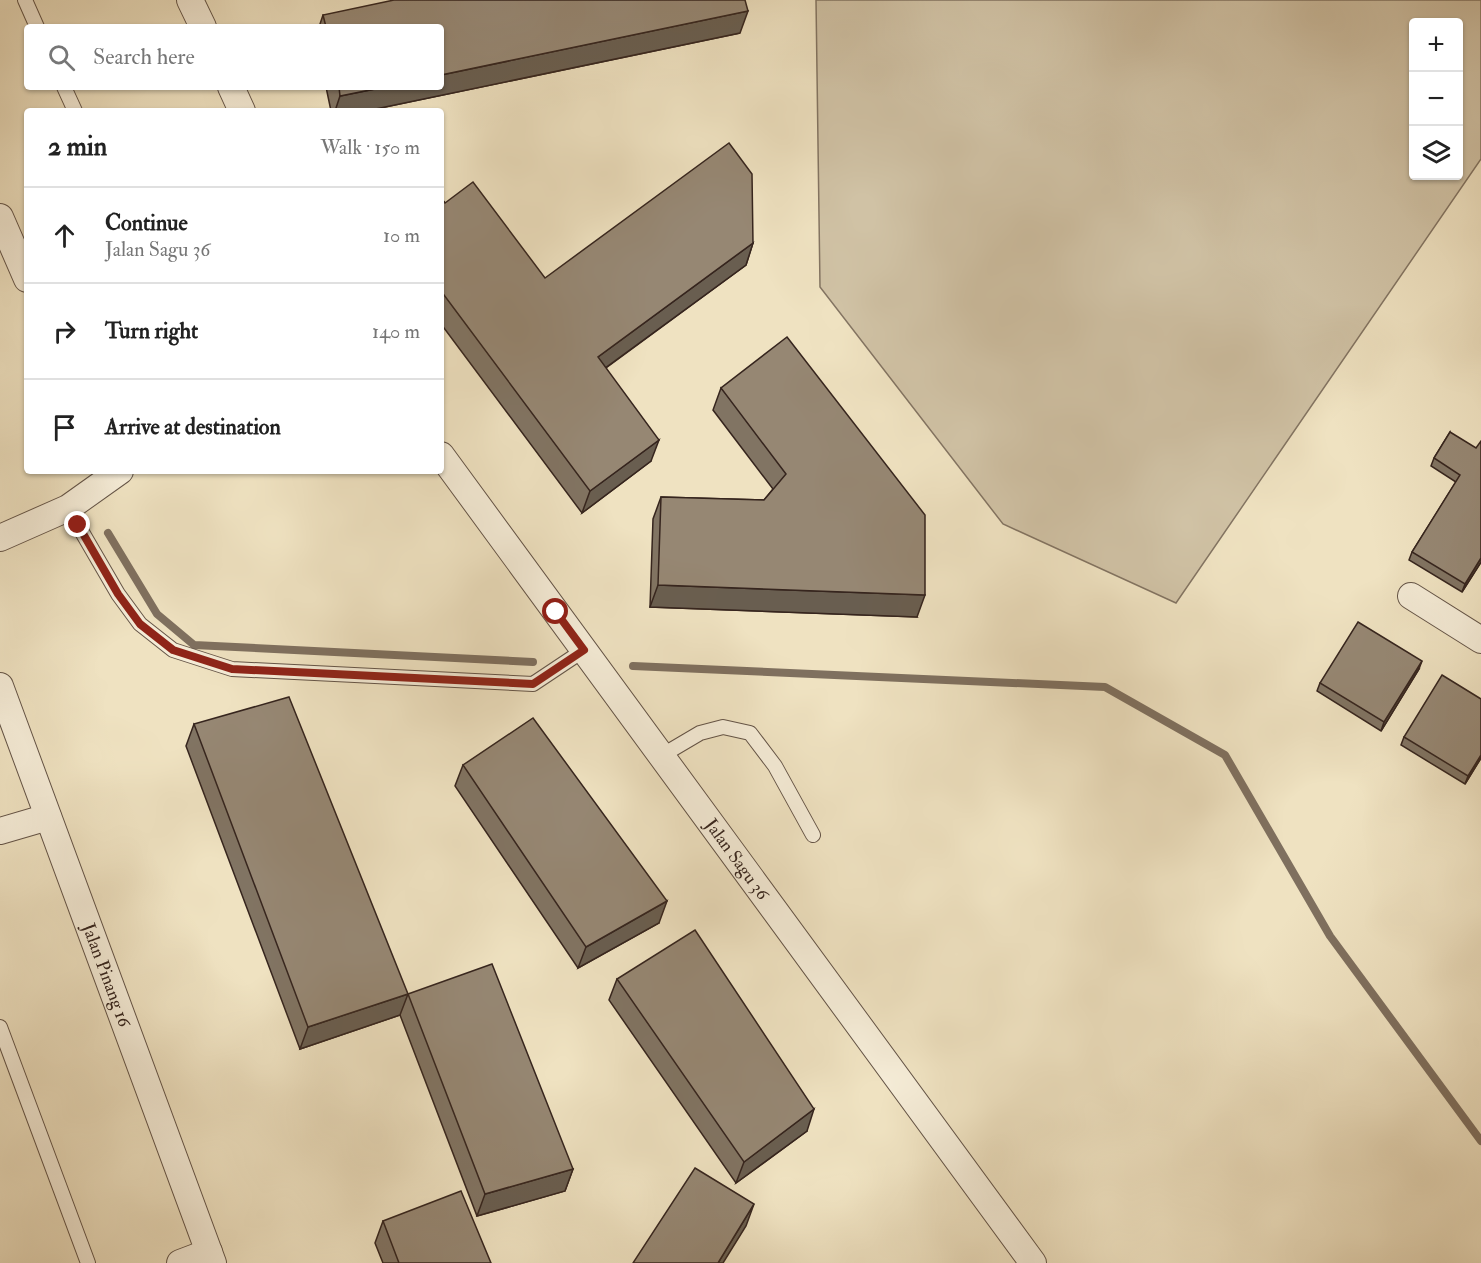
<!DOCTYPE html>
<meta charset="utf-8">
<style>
:root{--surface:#fff;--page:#f2f2f2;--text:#222;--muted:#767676;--line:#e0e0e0}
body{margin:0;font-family:"IM FELL Double Pica",serif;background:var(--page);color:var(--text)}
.controls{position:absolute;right:18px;top:18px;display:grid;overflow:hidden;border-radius:6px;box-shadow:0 2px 4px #0004}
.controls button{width:54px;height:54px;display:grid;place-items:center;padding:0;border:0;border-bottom:2px solid var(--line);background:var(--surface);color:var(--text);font:30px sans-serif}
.stop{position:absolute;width:18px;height:18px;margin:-14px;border:4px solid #8f2418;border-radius:50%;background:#fff}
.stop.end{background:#8f2418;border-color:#fff;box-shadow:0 2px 6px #0008}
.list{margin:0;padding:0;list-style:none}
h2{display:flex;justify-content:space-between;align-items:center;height:78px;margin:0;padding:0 24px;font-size:26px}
h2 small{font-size:20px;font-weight:400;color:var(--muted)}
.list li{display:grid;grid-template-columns:39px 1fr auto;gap:18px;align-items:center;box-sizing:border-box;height:96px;padding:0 24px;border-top:2px solid var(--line)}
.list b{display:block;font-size:22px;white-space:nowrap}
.list p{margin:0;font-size:20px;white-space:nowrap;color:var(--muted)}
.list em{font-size:20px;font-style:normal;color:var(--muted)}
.icon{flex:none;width:33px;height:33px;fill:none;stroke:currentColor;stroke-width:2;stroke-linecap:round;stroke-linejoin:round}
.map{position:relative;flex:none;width:1481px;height:1263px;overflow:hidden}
.search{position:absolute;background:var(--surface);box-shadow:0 2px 4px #0004;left:24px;top:24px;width:420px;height:66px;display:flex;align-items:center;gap:15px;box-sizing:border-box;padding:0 21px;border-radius:6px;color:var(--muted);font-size:22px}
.panel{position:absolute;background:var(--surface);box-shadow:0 2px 4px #0004;left:24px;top:108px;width:420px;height:366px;border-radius:6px}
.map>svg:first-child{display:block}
.green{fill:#d0c2a5;stroke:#837462;stroke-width:1.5;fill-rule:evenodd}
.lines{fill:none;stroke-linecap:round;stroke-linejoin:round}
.stream{stroke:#7f705f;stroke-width:8}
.lane-casing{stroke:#645447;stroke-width:16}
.street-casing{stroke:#645447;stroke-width:28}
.lane{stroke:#f5ecd7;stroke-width:14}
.street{stroke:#f5ecd7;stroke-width:26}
.wall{fill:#817463;stroke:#36251e;stroke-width:1.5}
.shaded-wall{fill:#695e50;stroke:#36251e;stroke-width:1.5}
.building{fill:#968773;stroke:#36251e;stroke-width:1.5}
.route{stroke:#8f2418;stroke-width:8}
.labels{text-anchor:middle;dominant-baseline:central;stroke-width:4.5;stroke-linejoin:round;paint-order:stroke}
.street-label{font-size:18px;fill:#36251e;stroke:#f5ecd7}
</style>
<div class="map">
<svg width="1481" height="1263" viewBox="0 0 1481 1263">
<rect width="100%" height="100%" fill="#efe2c1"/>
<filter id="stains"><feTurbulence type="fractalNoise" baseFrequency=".00333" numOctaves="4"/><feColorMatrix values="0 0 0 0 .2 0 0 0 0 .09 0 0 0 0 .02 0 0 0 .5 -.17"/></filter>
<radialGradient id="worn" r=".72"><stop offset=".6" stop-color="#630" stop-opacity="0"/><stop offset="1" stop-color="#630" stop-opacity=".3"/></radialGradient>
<path class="green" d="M816 0H1481V159L1176 603 1003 524 820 287ZM1414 22H1458V176H1414Z"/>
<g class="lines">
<g class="stream">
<polyline points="108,533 157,614 194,645 533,662"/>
<polyline points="633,666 1105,687 1225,755 1330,936 1481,1141"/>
</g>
<defs>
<g id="lane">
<polyline points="25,0 37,27"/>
<polyline points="64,87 75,111"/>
<polyline points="68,508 118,594 140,624 173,650 232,669 533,684 584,650"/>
<polyline points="661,756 700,733 723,727 750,733 775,766 813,835"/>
<polyline points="0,1027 88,1263"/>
</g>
<g id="street">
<polyline points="190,0 203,27"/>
<polyline points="231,87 242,111"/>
<polyline points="0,217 27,279"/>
<path id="s1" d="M441 455 1033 1263"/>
<polyline points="0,538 68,508 120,471"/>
<polyline points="1411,596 1481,640"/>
<path id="s2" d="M0 686 213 1263"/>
<polyline points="0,831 48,817"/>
<polyline points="180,1263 209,1252"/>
</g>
</defs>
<use href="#lane" class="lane-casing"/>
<use href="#street" class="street-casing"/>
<use href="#lane" class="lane"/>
<use href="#street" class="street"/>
</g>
<g class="wall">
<polygon points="323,15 740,33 366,111 331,111 326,87 441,87 441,27 319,27"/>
<polygon points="441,198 445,203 545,278 753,243 746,265 606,368 651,461 582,513 441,324"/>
<polygon points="721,388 917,617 650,607 653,519 661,497 764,500 773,489 713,410"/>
<polygon points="1450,432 1481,562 1462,592 1409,560 1412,552 1456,482 1431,466 1434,458"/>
<polygon points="1419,669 1381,731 1317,691 1320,683"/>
<polygon points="194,724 408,994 573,1169 565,1191 477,1216 400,1015 300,1049 186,746"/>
<polygon points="1404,737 1481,758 1465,784 1401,745"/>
<polygon points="463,765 659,923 578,968 455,786"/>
<polygon points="617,979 807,1131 736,1183 609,1000"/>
<polygon points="383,1221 491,1263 383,1263 375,1243"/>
</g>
<g class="shaded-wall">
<polygon points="748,11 740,33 366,111 335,111 340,96 385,87 441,87 441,75"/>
<polygon points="753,243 746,265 590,379 598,357"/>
<polygon points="659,440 651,461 582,513 590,491"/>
<polygon points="1481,558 1481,562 1462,592 1465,584"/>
<polygon points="658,585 925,595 917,617 650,607"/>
<polygon points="1422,661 1419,669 1381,731 1384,722"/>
<polygon points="1481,755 1481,758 1465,784 1468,776"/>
<polygon points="667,901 659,923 578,968 586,947"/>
<polygon points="408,994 400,1015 300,1049 308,1027"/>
<polygon points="814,1109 807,1131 736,1183 744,1162"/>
<polygon points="573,1169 565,1191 477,1216 485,1194"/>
<polygon points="754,1204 746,1226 723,1263 718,1263"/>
</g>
<g class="building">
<polygon points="394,0 745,0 748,11 441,75 441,27 326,27 323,15"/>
<polygon points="339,87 385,87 340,96"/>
<polygon points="729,143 752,174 753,243 598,357 659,440 590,491 441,291 441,198 445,203 473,182 545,278"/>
<polygon points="787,337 925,515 925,595 658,585 661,497 764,500 786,474 721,388"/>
<polygon points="1450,432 1476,448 1481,441 1481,558 1465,584 1412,552 1460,475 1434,458"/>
<polygon points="1358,622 1422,661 1384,722 1320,683"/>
<polygon points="1442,675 1481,699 1481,755 1468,776 1404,737"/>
<polygon points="289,697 408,994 492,964 573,1169 485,1194 408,994 308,1027 194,724"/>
<polygon points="533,718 667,901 586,947 463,765"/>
<polygon points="695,930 814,1109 744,1162 617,979"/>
<polygon points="695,1168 754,1204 718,1263 633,1263"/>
<polygon points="461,1191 491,1263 399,1263 383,1221"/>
</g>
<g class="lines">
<polyline class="route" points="78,525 118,594 140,624 173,650 232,669 533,684 584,650 556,612"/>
</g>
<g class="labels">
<g class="street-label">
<text stroke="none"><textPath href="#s1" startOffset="501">Jalan Sagu 36</textPath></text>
<text stroke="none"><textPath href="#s2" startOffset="308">Jalan Pinang 16</textPath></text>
</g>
</g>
<rect width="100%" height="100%" filter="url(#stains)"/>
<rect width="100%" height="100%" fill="url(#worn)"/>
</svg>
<div class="controls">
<button>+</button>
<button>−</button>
<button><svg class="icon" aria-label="layers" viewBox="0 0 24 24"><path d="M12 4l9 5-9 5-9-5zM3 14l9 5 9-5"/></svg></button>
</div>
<div class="stop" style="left:556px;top:612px"></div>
<div class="stop end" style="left:78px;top:525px"></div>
<div class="search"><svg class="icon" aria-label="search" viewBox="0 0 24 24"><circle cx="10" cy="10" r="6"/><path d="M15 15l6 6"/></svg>Search here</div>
<section class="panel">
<h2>2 min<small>Walk · 150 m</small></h2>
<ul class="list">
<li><svg class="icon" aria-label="ahead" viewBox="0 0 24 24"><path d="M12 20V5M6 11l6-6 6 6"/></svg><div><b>Continue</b><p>Jalan Sagu 36</p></div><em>10 m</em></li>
<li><svg class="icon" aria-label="right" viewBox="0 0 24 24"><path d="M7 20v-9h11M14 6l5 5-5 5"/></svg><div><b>Turn right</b></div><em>140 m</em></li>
<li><svg class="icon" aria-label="arrive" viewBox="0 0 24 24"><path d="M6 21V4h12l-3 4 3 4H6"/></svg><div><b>Arrive at destination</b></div></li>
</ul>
</section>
</div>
